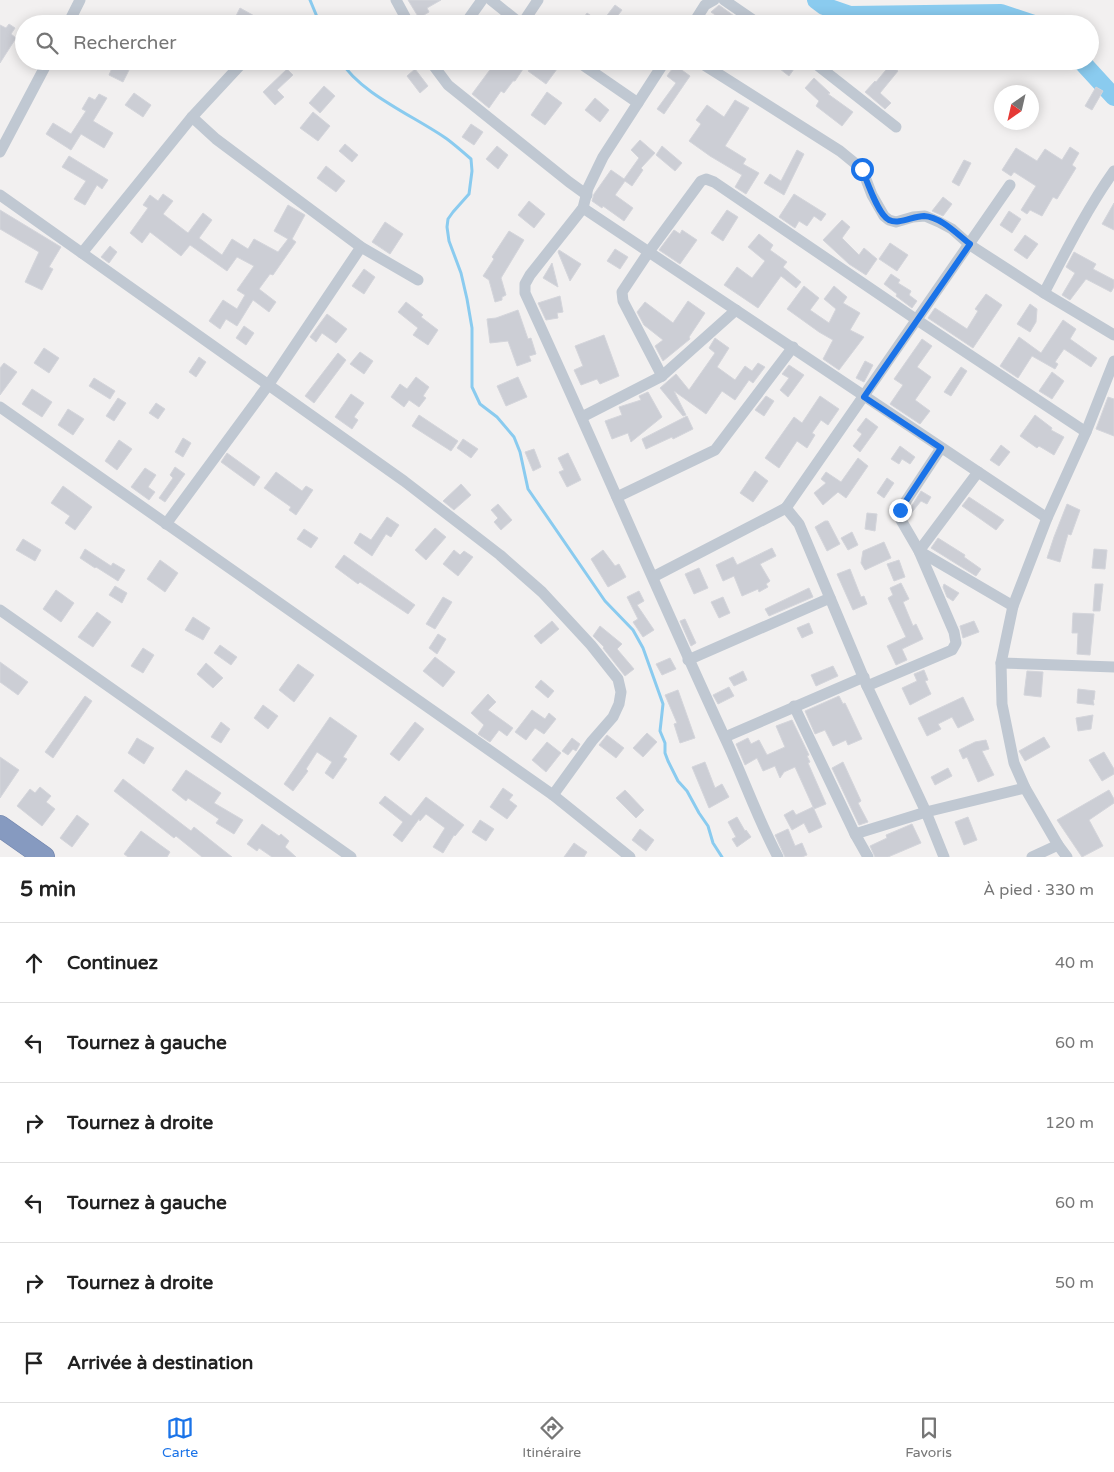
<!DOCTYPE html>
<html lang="fr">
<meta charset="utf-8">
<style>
:root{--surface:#fff;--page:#f2f2f2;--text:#222;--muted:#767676;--line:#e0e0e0;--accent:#1a73e8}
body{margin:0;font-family:"Varela Round",sans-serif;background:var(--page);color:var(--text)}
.compass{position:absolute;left:994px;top:85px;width:45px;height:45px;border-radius:50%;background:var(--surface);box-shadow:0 2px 12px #0003;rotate:214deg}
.stop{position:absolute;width:15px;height:15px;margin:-11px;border:4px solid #1a73e8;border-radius:50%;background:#fff}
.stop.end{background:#1a73e8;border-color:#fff;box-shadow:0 1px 5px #0008}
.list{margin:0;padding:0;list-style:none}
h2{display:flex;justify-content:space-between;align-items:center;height:65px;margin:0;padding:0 20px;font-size:21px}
h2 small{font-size:16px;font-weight:400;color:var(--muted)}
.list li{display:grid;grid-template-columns:32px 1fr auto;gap:15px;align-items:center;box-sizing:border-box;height:80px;padding:0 20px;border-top:1px solid var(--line)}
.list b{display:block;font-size:19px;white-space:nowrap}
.list em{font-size:16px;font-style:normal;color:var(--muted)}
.icon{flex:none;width:28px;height:28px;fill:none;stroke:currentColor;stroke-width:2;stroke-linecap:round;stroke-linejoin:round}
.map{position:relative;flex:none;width:1114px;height:857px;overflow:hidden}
.search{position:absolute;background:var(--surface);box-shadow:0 2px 12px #0003;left:15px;right:15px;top:15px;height:55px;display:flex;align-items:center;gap:12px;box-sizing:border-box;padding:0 18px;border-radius:28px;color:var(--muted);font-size:19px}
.sheet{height:545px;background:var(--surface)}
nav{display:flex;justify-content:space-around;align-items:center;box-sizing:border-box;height:70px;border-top:1px solid var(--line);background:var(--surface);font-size:14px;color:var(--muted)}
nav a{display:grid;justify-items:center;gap:2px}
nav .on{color:var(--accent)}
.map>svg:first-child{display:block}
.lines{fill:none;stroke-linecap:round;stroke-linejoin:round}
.stream{stroke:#8acbef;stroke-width:3}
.river{stroke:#8acbef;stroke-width:18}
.building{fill:#ccced5;stroke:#d4d5db}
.highway-casing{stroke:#7285ac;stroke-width:22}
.street{stroke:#c0c8d2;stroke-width:11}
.highway{stroke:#869ac0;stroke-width:21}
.route{stroke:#1a73e8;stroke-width:6}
</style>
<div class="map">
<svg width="1114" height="857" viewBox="0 0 1114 857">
<rect width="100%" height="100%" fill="#f2f0f0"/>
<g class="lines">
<g class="stream">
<polyline points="310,0 320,24"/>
<path d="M341 61C359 93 416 117 447 139 455 145 463 152 471 159L472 171 469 194 453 212 448 219 447 227 449 241 461 273 467 299 472 328V387L480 404 497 417 514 437 520 452 528 489 605 601 633 630 643 648 663 704 660 731 665 743V753L668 761 678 781 687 791 699 813 708 826 713 843 722 857"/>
</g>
<g class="river">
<polyline points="816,0 824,6 850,15 1001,13 1034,24"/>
<polyline points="1081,61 1114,97"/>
</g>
</g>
<g class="building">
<polygon points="408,0 441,0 427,8 429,12 419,18"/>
<polygon points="615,5 622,10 612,23 605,18"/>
<polygon points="719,5 734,16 734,18 742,24 728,24 711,12"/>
<polygon points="240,8 258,18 255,24 232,24"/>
<polygon points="587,13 603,24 579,24"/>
<polygon points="9,24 15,28 11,34 16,38 0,63 0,25 6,28"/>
<polygon points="115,61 130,68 123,82 109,75"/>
<polygon points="494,61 510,61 523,69 515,81 513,81 504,93 501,91 489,108 472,94 492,67 491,66"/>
<polygon points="536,61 546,61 557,69 546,84 528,71"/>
<polygon points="770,61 790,61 796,66 789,76"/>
<polygon points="675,65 690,76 664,114 657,109 676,83 667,76"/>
<polygon points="890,65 898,71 880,93 891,103 885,109 865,92 875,81 876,82"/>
<polygon points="287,69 293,75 277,90 284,97 275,105 263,92"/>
<polygon points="415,69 428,86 420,93 407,76"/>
<polygon points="814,78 830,93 828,94 853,112 842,126 816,106 819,101 805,88"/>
<polygon points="324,86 335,96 320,113 309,103"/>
<polygon points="1096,87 1103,91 1092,110 1085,106"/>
<polygon points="547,92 562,103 545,125 531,115"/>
<polygon points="134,93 151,105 143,117 125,105"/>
<polygon points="99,94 107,98 93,121 113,133 104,148 81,134 71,150 46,134 53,123 71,134 86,111 82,109 89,97 95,100"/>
<polygon points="595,98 609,110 600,122 585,110"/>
<polygon points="735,100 749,108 725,146 746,159 743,164 759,173 746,194 735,187 742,175 710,156 689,141 701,124 696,120 707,105 724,117"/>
<polygon points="313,112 330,126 318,141 300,128"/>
<polygon points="471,124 483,132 474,145 462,137"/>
<polygon points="640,140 655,153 641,168 643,170 632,186 625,181 615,195 633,208 624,221 603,206 602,208 592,201 594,194 611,170 624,179 639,158 631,150"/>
<polygon points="345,144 358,155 352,162 339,151"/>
<polygon points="497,146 508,155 498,169 486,159"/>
<polygon points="662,146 682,163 675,171 656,155"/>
<polygon points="1070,147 1079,153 1072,165 1076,168 1057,199 1053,197 1042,216 1030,210 1027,214 1021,210 1036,186 1014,172 1011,176 1002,170 1016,148 1037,161 1045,149 1062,160"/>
<polygon points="797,150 804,154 784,195 764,183 770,174 781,181"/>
<polygon points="69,156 108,180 102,189 97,185 85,205 74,199 86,181 62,167"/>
<polygon points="964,160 971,163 959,186 952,182"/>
<polygon points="326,166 345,181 336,192 317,178"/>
<polygon points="163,194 173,201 163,214 188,233 203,213 212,220 199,238 222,255 232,239 248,249 254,239 278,252 288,239 274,231 288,205 305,215 292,239 296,242 273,275 270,274 259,289 276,302 269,312 253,300 237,326 226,319 220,329 209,321 223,300 237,309 245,295 237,290 254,266 237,257 227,271 190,245 181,256 150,232 142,243 130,233 148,208 143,205 150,195 158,201"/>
<polygon points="794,194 826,214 821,221 814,216 807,226 799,221 795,228 779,217"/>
<polygon points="943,197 952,204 943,216 932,211"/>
<polygon points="529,201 545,214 534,228 518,215"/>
<polygon points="1114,203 1114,230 1102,224"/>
<polygon points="0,210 61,247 49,267 53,269 42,290 25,282 39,252 0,229"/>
<polygon points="727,210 738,217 723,241 711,233"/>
<polygon points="1009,211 1021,219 1012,233 1000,225"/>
<polygon points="842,220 850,227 842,238 859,255 864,248 877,259 866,275 849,264 823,240"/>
<polygon points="385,222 403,234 390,254 372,242"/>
<polygon points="674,230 680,234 682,230 697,240 680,264 659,250"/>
<polygon points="509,231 524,240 501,278 506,295 502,297 502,300 495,302 489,280 483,276 494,259 492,257"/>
<polygon points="759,234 773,245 770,250 787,262 783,267 801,282 796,288 781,276 758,308 724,285 737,267 752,278 765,261 748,247"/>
<polygon points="1025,235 1038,244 1027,259 1014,250"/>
<polygon points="890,243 908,255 897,271 879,259"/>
<polygon points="110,246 117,252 109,263 101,257"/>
<polygon points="615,249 628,257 620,269 607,261"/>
<polygon points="559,250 581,264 570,281 558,252"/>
<polygon points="1074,252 1096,264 1093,269 1114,280 1114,287 1111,292 1086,279 1070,300 1062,295 1075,273 1066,267"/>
<polygon points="552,263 558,287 543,278"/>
<polygon points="364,269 375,277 364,294 352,286"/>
<polygon points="891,274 900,280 898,283 911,291 909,295 917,301 912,308 896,296 897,294 884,284"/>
<polygon points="804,286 819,298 810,310 829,323 836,309 824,299 834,286 847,297 843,303 860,313 850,330 864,337 839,370 823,359 833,340 819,332 787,309"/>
<polygon points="986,294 1002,305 973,348 928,318 935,308 967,329 978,311 975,309"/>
<polygon points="560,296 563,312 557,313 558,318 546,320 538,303"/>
<polygon points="688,301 705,313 689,337 690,339 663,361 655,346 663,340 644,325 637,312 645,302 673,323"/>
<polygon points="406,302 423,315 421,317 438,330 428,345 413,335 418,328 398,312"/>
<polygon points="1030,304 1037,309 1036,322 1030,332 1017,324"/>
<polygon points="518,310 528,339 531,338 536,354 529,356 531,361 517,366 508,341 490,343 487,319 496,318"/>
<polygon points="327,314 347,329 336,343 322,333 316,342 310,337"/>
<polygon points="1063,320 1076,329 1070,339 1097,358 1091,367 1064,349 1055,362 1058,364 1055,369 1032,356 1018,378 1000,366 1019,337 1041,353"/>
<polygon points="244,326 254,333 246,345 236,338"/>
<polygon points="604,335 619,376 600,384 597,379 581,385 574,370 583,366 575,346"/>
<polygon points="715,338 729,348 717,367 735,380 745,366 752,371 758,363 765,367 753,383 749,380 735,400 722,391 706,414 674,391 686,415 683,416 660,388 676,374 689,390 715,353 709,348"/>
<polygon points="922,339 932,346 917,367 931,377 915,400 930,411 920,424 890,404 903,385 894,379"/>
<polygon points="44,348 59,358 49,373 34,363"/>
<polygon points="360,352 373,361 364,374 350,364"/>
<polygon points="338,353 346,360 314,403 305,396"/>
<polygon points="199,357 206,362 196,377 189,372"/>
<polygon points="865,361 873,365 864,382 856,378"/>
<polygon points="4,363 17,372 0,395 0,368"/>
<polygon points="789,365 804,375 788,397 780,390 789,378 782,374"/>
<polygon points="961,367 967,371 951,396 944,392"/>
<polygon points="1052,372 1064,381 1052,399 1039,391"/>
<polygon points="416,377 429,387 423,396 426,398 419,407 409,400 404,407 391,397 400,384 407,389"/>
<polygon points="518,377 527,397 506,406 497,386"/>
<polygon points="94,378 115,391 110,399 89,386"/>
<polygon points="32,389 52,402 42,417 22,404"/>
<polygon points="648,392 662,417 631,442 628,433 612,439 605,421 622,415 619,407 641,400 639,396"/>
<polygon points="351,394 364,403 354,417 358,420 352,429 335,417"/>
<polygon points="766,396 774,401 764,416 755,410"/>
<polygon points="820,396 839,409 828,425 821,420 812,433 815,435 807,448 797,441 779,468 765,458 794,417 802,423"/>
<polygon points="1108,397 1114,399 1114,436 1096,429"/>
<polygon points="118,398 126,403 114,421 106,416"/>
<polygon points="156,403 165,409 158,419 149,413"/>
<polygon points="68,409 84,419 73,435 58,425"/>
<polygon points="419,415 458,441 451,451 412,426"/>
<polygon points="1035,415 1052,428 1051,430 1064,437 1054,455 1039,446 1037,448 1020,436"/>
<polygon points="687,416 693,429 673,439 672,437 646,449 642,439"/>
<polygon points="866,418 878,427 860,452 853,446 862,434 857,430"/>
<polygon points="183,438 191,443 183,457 175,452"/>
<polygon points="463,439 478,449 471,458 457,448"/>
<polygon points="119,440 132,449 117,470 105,461"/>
<polygon points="1001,445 1010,452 999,466 990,460"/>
<polygon points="900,446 915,457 910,464 902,459 899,464 891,459"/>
<polygon points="534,449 541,467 533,471 525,452"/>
<polygon points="227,453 260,477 254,486 221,462"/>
<polygon points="568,453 581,480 567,487 559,472 564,470 558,458"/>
<polygon points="858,458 868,466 846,498 838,492 823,505 814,493 826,483 821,479 826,472 841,482"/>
<polygon points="175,467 185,474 165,502 159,498 173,478 170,475"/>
<polygon points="145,468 156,475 148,487 155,492 149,500 131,487"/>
<polygon points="755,471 768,481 753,502 740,493"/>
<polygon points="276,472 302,491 306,486 313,490 296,515 289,510 291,507 264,488"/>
<polygon points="887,478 894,483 884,498 877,493"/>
<polygon points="461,484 471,495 454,510 443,501"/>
<polygon points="63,486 92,507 75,530 65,523 70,516 51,503"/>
<polygon points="921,491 931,497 927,504 921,501 909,516 908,512"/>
<polygon points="969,497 1004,520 996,530 962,506"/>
<polygon points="498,504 512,520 501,530 494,522 498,518 491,510"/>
<polygon points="1067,504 1080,510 1071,535 1068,534 1060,562 1047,558 1054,537"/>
<polygon points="867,513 877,514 875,531 865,529"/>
<polygon points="387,517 399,525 391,537 386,534 372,556 354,543 360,533 371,540"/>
<polygon points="825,521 828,521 840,544 827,551 815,527"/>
<polygon points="435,528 446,537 426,560 415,550"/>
<polygon points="304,529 318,538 311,548 297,539"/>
<polygon points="852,532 858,545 848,550 841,538"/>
<polygon points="938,538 965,555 964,557 981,569 976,576 931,548"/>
<polygon points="23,539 41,550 35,561 16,550"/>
<polygon points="884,542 891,558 865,570 861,563 863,551"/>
<polygon points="772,548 776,556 760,564 770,581 766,584 768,587 759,592 758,589 742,596 734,576 723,581 716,565 733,557 737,565"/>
<polygon points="85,549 111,566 113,563 125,570 118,581 96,567 95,568 80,558"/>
<polygon points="1094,549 1107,550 1105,569 1092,568"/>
<polygon points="454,550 460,555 464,551 473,557 458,576 443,564"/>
<polygon points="603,550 615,566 619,564 626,577 608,587 591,559"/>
<polygon points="344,555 415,605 408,614 360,582 358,584 335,567"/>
<polygon points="160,560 178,573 165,592 147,579"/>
<polygon points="899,560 905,577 894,581 887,564"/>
<polygon points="699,568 708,588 694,594 685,574"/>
<polygon points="850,569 861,597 864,596 867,604 853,610 837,574"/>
<polygon points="901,583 909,599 903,602 913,626 916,624 923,639 902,649 907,660 896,665 887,646 906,637 888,598 893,595 890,588"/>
<polygon points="944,584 959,593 953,601 947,597 943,587"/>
<polygon points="1095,584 1103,584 1100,611 1093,611"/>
<polygon points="115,586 127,593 122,603 109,595"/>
<polygon points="809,588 813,597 769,616 765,609"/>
<polygon points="56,590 74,603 61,622 43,609"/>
<polygon points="639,591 644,601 637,605 654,630 643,637 633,622 638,619 627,597"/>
<polygon points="443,597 452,602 435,629 426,624"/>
<polygon points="723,597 730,613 719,618 711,602"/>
<polygon points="97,612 111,622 93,647 78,637"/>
<polygon points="1073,613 1094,614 1090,655 1077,654 1078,633 1072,633"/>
<polygon points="193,617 210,628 203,640 185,630"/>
<polygon points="685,619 696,643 691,646 680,621"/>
<polygon points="552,621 559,629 541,644 534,636"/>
<polygon points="974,621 979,632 963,638 960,626"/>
<polygon points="809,623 813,633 802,638 797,628"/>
<polygon points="600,626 622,644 617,649 634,669 625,676 603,648 604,647 593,636"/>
<polygon points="438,634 446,639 437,654 429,648"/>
<polygon points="220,645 237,657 231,665 214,653"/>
<polygon points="143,648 154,655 143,673 131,666"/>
<polygon points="435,657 455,672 443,687 423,671"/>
<polygon points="670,658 676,669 662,675 656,664"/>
<polygon points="0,662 28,682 18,695 0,682"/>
<polygon points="206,663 223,678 213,688 197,674"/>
<polygon points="298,664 314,675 294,702 279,690"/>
<polygon points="833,666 838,676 816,686 811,675"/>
<polygon points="924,670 928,680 925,681 931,694 910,705 902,688 917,681 914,674"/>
<polygon points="743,671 747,680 734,686 729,678"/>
<polygon points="1027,671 1043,672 1041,697 1024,695"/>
<polygon points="541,680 554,691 548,698 535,687"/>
<polygon points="729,687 734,696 718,704 713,695"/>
<polygon points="1078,689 1095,691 1094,700 1093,700 1094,705 1077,703"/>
<polygon points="678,690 695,738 680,743 674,724 677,723 665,695"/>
<polygon points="488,694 496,702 488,710 513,728 507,736 499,730 490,742 478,734 484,725 471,713"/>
<polygon points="85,696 92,701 53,758 45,752"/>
<polygon points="839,696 843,704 845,703 862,739 848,745 846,740 833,746 825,730 815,734 805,711"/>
<polygon points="963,697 974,720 958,728 952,717 938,724 941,729 927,736 918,718"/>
<polygon points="263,705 278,716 268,729 254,718"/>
<polygon points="532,710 545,719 549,713 556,719 544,734 535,728 526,740 515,732"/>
<polygon points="1093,715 1091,729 1078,731 1076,718"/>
<polygon points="330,717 357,736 343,757 347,759 333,779 325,773 332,762 317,752 306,769 308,771 293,791 284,784"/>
<polygon points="792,720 809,755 807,756 810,762 808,763 826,804 814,809 795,767 784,772 780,778 775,766 763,771 757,758 745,765 736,744 748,738 751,744 759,740 767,755 785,747 776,726"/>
<polygon points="221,722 230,729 221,743 211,737"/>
<polygon points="415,722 424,729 399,761 390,754"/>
<polygon points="647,733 657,742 643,757 633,748"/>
<polygon points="607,735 624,748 616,758 599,745"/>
<polygon points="1044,737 1050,747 1025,761 1019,751"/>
<polygon points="137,738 154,748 144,764 128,753"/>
<polygon points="572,738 580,744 576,751 573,749 568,755 562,751"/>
<polygon points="986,740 989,749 982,751 994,775 978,782 967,757 963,759 959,750 975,742"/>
<polygon points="547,742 561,753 546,772 532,760"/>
<polygon points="1104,752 1114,769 1114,774 1102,781 1089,760"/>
<polygon points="0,757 19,770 0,798"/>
<polygon points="705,762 715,788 722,784 729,797 709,808 692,767"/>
<polygon points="843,762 861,801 858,803 868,822 859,825 832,768"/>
<polygon points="948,768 952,776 935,785 931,777"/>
<polygon points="186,770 221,793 214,803 243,820 234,834 216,823 219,819 188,798 186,801 172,790"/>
<polygon points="123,779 191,831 194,827 232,857 202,857 176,836 174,838 114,791"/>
<polygon points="40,787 51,796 46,802 55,809 42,826 17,806 30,789 35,793"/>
<polygon points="503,788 513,795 509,800 517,806 507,819 490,807"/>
<polygon points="625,790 644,810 636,818 616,798"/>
<polygon points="1109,790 1114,799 1114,803 1089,820 1103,846 1082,857 1057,820"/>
<polygon points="385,796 411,816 426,797 464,825 455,836 454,835 443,853 433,847 445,828 426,814 420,821 419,819 402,842 393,835 403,822 379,803"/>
<polygon points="813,807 822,827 809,833 804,823 792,830 784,815 793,810 796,815"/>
<polygon points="77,815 89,824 72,847 60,838"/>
<polygon points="737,817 745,831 746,830 751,837 737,847 732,839 736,837 728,822"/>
<polygon points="968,817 977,840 964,845 955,822"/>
<polygon points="480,820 494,829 486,841 472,832"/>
<polygon points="262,824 279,836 281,834 289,841 285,847 296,857 272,857 259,848 257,851 247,844"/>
<polygon points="912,824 921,843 888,857 875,857 870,846 887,838 886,835"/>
<polygon points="640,829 654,840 646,851 632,840"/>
<polygon points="788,829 795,846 802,843 807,855 802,857 785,857 775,835"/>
<polygon points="141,831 170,852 167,857 128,857 124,854"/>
<polygon points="574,843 587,852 584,857 564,857"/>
</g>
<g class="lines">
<defs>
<polyline id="highway" points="0,826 44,857"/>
</defs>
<use href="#highway" class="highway-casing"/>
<g class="street">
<polyline points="396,0 409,24"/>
<polyline points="491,0 521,24"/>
<polyline points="724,0 759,24"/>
<polyline points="68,24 80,0"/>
<polyline points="465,24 482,0"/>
<polyline points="522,24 538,0"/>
<polyline points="693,24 705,5 714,0"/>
<polyline points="430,61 448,85 569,182 587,195"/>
<polyline points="577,61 638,103"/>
<path d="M665 61 603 157 588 188 583 208 530 275 525 284V293C593 440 656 589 724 736 743 776 757 818 778 857"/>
<polyline points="698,61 840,151 862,169 872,195 884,216 889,220 896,222 913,217 925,216 939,222 952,229 970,245 1044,293 1114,335"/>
<polyline points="812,61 896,127"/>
<polyline points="192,117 216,139 361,247 418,280"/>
<polyline points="0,152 48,61"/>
<polyline points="0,195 404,481 500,555 542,592 591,645 618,679 621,692 619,704 613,717 592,741 553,795"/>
<polyline points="583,208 1047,518"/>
<polyline points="82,253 192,117 244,61"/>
<path d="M1044 293C1066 251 1087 209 1114 171"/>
<polyline points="662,376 623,301 622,292 648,253 701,181 706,179 714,182 917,320 1086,432"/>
<polyline points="0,407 553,795 630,857"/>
<polyline points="582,417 662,376 736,310"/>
<polyline points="978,472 919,551 1013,606"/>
<polyline points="617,497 715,450 793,347"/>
<polyline points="166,524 269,384 361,247"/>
<polyline points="653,577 786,508"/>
<polyline points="0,610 351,857"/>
<polyline points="688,660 830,598"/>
<polyline points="1001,663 1114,667"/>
<polyline points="867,686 952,650 956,643 954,632 919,551 901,520 900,510 941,448"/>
<polyline points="794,706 855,834 926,812 1025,788"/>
<polyline points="725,737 864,677"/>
<polyline points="855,834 868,857"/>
<polyline points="944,857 926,812 867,686 799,524 786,508 1010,185"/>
<polyline points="1032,857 1058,845"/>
<polyline points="1067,857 1058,845 1025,788 1014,763 1002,704 1001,663 1013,606 1047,518 1086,432 1114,361"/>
</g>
<use href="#highway" class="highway"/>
</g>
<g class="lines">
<path class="route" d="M862 169C867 181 878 215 889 220 899 225 913 216 924 216 941 217 957 234 970 244L864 397 941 448 900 510"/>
</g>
</svg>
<svg class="compass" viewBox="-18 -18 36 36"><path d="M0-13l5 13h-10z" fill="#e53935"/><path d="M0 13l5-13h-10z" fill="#767676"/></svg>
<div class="stop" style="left:862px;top:169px"></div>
<div class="stop end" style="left:900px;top:510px"></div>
<div class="search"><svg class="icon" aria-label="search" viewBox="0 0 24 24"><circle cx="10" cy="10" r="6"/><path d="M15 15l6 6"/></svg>Rechercher</div>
</div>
<section class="sheet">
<h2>5 min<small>À pied · 330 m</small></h2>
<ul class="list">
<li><svg class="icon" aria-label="ahead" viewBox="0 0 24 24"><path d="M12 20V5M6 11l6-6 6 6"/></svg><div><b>Continuez</b></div><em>40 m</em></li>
<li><svg class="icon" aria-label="left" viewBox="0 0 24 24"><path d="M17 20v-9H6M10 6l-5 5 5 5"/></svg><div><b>Tournez à gauche</b></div><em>60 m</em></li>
<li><svg class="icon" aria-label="right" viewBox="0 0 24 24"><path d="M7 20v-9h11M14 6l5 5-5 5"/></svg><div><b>Tournez à droite</b></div><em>120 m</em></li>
<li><svg class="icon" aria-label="left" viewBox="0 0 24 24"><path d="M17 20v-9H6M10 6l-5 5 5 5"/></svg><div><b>Tournez à gauche</b></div><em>60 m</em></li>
<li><svg class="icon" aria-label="right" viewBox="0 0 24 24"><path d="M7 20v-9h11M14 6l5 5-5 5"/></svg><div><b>Tournez à droite</b></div><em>50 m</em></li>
<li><svg class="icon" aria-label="arrive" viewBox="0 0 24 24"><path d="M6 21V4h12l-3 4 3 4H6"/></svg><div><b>Arrivée à destination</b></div></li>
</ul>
</section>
<nav>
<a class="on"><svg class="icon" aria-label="map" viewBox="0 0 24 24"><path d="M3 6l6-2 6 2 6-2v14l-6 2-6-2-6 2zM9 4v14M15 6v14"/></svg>Carte</a>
<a><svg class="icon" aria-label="directions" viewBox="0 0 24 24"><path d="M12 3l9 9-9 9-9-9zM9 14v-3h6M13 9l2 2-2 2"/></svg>Itinéraire</a>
<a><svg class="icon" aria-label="saved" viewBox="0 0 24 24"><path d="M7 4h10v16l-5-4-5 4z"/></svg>Favoris</a>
</nav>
